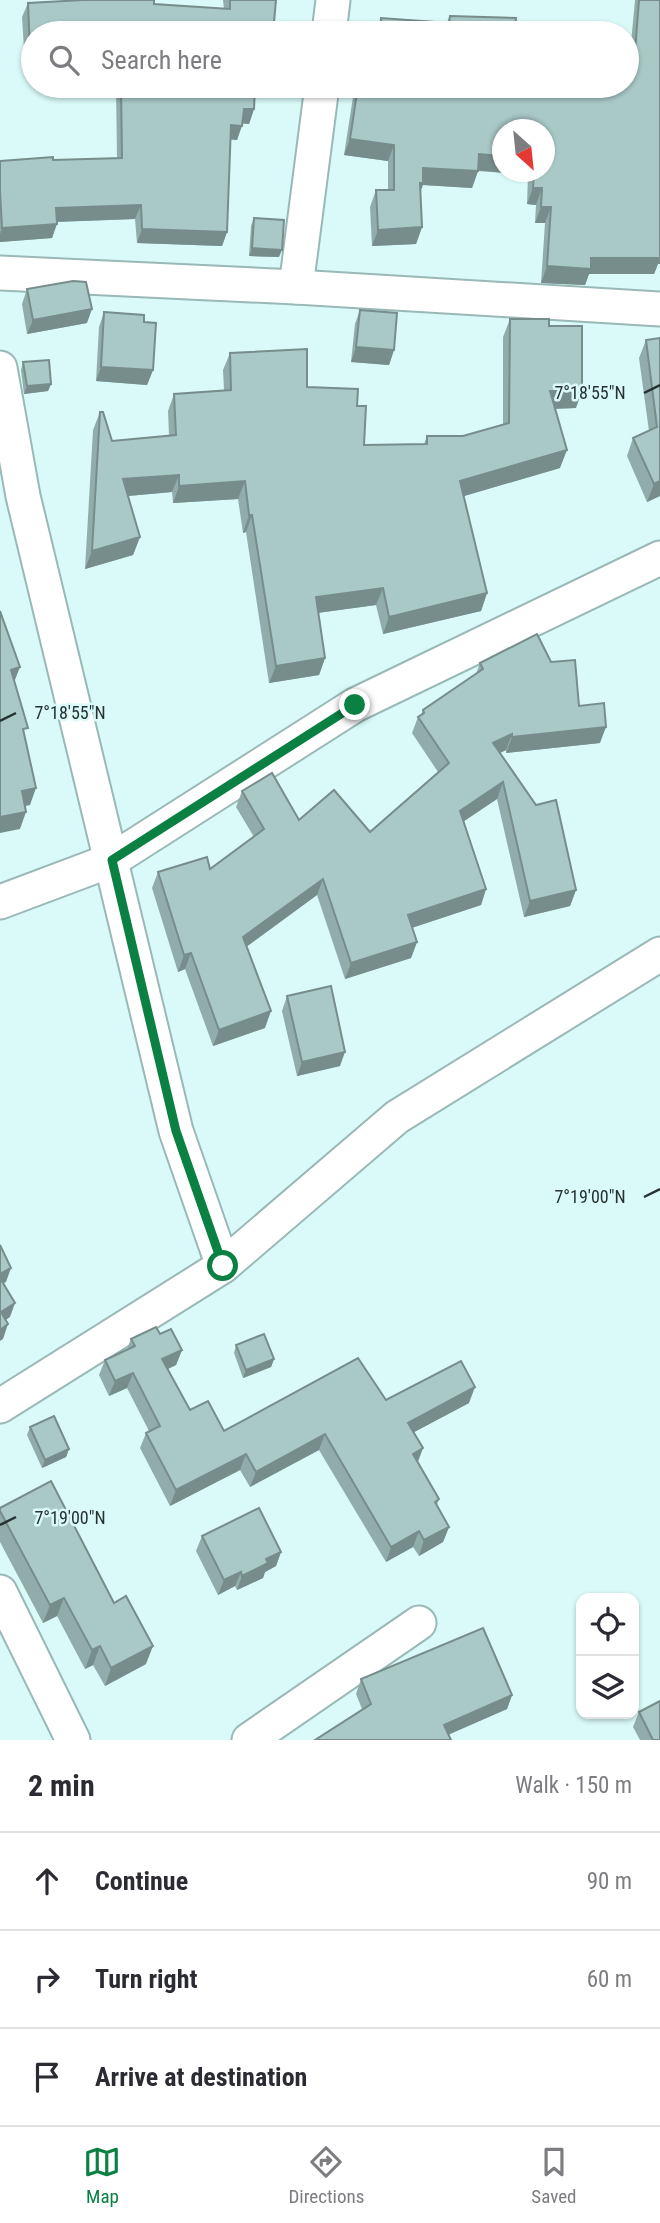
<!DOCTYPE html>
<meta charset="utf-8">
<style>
:root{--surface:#fff;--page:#f7f7f7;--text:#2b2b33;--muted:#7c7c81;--line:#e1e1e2;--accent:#0b8043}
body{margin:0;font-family:"Roboto Condensed",sans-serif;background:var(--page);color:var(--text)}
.controls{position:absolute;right:21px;bottom:21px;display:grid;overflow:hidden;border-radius:14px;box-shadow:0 2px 5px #0004}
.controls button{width:63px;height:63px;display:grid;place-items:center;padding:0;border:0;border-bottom:2px solid var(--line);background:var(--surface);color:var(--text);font:35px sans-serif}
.compass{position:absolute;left:492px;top:119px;width:63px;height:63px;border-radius:50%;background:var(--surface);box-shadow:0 2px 5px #0004;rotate:153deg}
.stop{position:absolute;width:21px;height:21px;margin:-16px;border:5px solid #0b8043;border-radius:50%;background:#fff}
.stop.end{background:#0b8043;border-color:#fff;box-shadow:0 2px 7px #0008}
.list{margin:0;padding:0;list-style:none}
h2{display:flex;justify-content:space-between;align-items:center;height:91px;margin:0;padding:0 28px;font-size:30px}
h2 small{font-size:23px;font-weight:400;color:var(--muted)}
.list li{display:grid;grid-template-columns:46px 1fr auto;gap:21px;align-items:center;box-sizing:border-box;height:98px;padding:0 28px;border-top:2px solid var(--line)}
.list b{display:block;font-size:26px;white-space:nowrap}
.list em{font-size:23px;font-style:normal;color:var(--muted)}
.icon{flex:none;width:38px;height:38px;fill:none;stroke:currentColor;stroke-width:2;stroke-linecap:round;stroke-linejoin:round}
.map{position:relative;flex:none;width:660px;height:1740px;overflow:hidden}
.search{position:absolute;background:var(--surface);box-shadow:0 2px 5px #0004;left:21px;right:21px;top:21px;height:77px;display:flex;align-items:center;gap:18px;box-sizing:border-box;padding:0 24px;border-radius:38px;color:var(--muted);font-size:26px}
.sheet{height:385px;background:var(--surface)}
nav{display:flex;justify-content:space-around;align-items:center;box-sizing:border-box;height:98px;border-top:2px solid var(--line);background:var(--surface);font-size:19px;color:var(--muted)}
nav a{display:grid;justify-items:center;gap:4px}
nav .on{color:var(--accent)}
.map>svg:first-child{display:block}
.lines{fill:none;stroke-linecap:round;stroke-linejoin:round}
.street-casing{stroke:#99b8b6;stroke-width:37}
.street{stroke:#fff;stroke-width:33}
.wall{fill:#91adab;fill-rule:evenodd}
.shaded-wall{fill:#768d8b}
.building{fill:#a9c9c7;stroke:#768d8b;stroke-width:2}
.route{stroke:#0b8043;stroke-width:9}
.ticks{fill:none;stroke:#263232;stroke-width:2.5}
.ticks-label{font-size:18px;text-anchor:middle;fill:#263232;stroke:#d9faf8;stroke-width:5;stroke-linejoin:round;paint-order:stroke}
</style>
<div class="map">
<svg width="660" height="1740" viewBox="0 0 660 1740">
<rect width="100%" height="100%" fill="#d9faf8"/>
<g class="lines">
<defs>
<g id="street">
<polyline points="329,33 333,0"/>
<polyline points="0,273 296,287 660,309"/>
<polyline points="296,287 322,86"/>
<polyline points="0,368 23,496 176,1131 223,1266"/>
<polyline points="0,902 112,860 355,705 660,558"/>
<polyline points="0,1406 223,1266 397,1117 660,954"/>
<polyline points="0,1592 73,1740"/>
<polyline points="249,1740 419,1623"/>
</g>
</defs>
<use href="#street" class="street-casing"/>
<use href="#street" class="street"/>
</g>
<g class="wall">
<polygon points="223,0 276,0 273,33 33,33 33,65 25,65 22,17 28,3 154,4 224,9"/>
<path d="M635 0H660L658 264 654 274H589L585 285 541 283 545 223H535L536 205 527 204 528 175 478 171 472 188 423 185 420 192 422 227 416 244 372 246 370 207 376 190H388V161L344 155 353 97 340 96 341 86H627ZM544 130V172H502Z"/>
<polygon points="450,16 515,33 376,33 381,18 447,22"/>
<polygon points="116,86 255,86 254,109 249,124 242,123 237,140 230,139 227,232 222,246 137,243 135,219 57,222 52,238 0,242 0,161 117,158"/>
<polygon points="254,218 279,257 249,256 251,226"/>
<polygon points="27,289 87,323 27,334 22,304"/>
<polygon points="360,310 394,350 389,365 351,362 355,324"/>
<polygon points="104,312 144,322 153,370 147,385 96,381 99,327"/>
<polygon points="510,319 549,326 576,408 555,409 560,468 464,496 487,593 481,611 383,634 376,605 318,613 325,658 319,675 269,683 246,532 243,533 238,499 173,503 172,492 128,496 140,537 133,555 85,569 93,430 100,412 112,441 169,436 168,411 174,394 224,390 223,370 230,353 307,387 357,406 364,445 424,444 427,436 463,436 503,424 503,337"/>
<polygon points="660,338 660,496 647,502 627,456 633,438 649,431 639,358 646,340"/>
<polygon points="23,362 51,384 48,391 24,394 21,370"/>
<polygon points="551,662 600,743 506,753 506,750 500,753 576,890 570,906 524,917 497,799 463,821 486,889 481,905 412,928 417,942 411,958 345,979 317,895 247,946 265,1028 213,1046 185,969 178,972 152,888 158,872 210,869 254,837 236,807 242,791 299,820 370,832 438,772 412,733 418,717 421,715 423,710 476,674 480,663"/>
<polygon points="287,996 340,1066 297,1076 282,1011"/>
<polygon points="160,1334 182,1350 176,1365 167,1369 190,1410 224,1431 386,1400 469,1403 414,1432 423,1448 418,1462 439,1499 437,1505 449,1527 443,1542 419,1556 413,1547 386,1562 319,1450 250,1487 240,1470 170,1506 140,1448 146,1433 149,1431 127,1388 109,1396 99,1375 105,1360 127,1349 131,1339"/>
<polygon points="236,1345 274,1359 271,1367 243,1378 234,1353"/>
<polygon points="30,1427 69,1449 66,1457 42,1468 27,1435"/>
<polygon points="0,1508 146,1664 105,1686 93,1665 85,1669 57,1616 43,1623 0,1542"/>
<polygon points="202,1536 281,1552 276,1566 265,1572 263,1578 237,1590 235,1586 218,1595 196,1551"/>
<polygon points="361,1679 512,1695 507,1709 448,1735 362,1709 356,1694"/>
<polygon points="639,1712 660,1740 640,1740 633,1727"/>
</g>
<g class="shaded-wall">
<polygon points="30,51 33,51 33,65 25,65"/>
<polygon points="344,86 357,86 353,97 340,96"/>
<polygon points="244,109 254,109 249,124 239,123"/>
<polygon points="231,125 242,126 237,140 226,139"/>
<polygon points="350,139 394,145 388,161 344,155"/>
<polygon points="479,154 502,156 502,172 529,172 528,175 473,170"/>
<polygon points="423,168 478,171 472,188 423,185 417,200"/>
<polygon points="533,188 542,188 536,205 527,204"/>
<polygon points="141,205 135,219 51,222 56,208"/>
<polygon points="541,207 551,207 545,223 535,223"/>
<polygon points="57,224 52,238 0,242 0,234 2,228"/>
<polygon points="422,227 416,244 372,246 378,230"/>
<polygon points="142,229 227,232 222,246 137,243"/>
<polygon points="660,247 660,264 658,264 654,274 589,274 585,285 541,283 547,266 591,258"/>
<polygon points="252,248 282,250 279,257 249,256"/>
<polygon points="92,309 87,323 27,334 33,320"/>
<polygon points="356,347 394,350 389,365 351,362"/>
<polygon points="101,367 153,370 147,385 96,381"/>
<polygon points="51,384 48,391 24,394 27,386"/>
<polygon points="550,391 582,391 576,408 543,409"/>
<polygon points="567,450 560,468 454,499 460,481"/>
<polygon points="179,475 172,492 116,497 123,479"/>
<polygon points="245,481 238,499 173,503 179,486"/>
<polygon points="660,481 660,496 647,502 654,484"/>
<polygon points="249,515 252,515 246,532 243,533"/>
<polygon points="140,537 133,555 85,569 92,551"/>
<polygon points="383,588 376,605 309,614 316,597"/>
<polygon points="487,593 481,611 383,634 389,617"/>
<polygon points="325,658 319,675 269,683 276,666"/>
<polygon points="20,667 13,685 11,670"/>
<polygon points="606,727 600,743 506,753 512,737"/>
<polygon points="512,734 506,750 487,759 493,743"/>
<polygon points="503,782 497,799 454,828 460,811"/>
<polygon points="36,788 30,805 16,808 22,791"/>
<polygon points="26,812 20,829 0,833 0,817"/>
<polygon points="323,879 317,895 238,953 243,937"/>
<polygon points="486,889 481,905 402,931 408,915"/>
<polygon points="576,890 570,906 524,917 530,901"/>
<polygon points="417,942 411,958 345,979 351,963"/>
<polygon points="191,953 185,969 178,972 184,955"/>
<polygon points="271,1011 265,1028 213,1046 219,1030"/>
<polygon points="345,1052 340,1066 297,1076 302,1062"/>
<polygon points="11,1268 6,1282 0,1285 0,1274"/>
<polygon points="15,1303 10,1317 0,1324 1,1312"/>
<polygon points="8,1324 3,1339 0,1341 0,1330"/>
<polygon points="182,1350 176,1365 156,1375 162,1359"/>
<polygon points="274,1359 271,1367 243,1378 246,1370"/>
<polygon points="133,1373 127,1388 109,1396 115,1381"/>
<polygon points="475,1387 469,1403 403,1438 408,1423"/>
<polygon points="325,1434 319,1450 250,1487 256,1472"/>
<polygon points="423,1448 417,1463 413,1454"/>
<polygon points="69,1449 66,1457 42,1468 45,1460"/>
<polygon points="246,1454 240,1470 170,1506 176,1490"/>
<polygon points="449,1527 443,1542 419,1556 424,1540"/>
<polygon points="419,1531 413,1547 386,1562 391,1547"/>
<polygon points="281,1552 276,1566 265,1572 263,1578 237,1590 242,1576 266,1559"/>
<polygon points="241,1572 235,1586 218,1595 224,1580"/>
<polygon points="64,1598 57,1616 43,1623 50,1605"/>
<polygon points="100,1646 93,1665 85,1669 92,1650"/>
<polygon points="153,1646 146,1664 105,1686 111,1668"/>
<polygon points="512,1695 507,1709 438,1739 444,1725"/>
</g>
<g class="building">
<polygon points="83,0 154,0 154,4 230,9 230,0 276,0 273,33 33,33 33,51 30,51 28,3"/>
<polygon points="639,0 660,0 660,258 591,258 591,269 547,266 551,207 541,207 542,188 533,188 534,172 544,172 544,130 502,130 502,156 479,154 478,171 423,168 423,183 420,183 422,227 378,230 376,190 394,190 394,145 350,139 358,86 627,86 627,52 635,52"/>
<polygon points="450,16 516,18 515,33 380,33 381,18 449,23"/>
<polygon points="121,86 255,86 254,109 244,109 242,126 231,125 227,232 142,229 141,205 56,208 57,224 2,228 0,191 0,161 53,157 53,160 122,158"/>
<polygon points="254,218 284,220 282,250 252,248"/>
<polygon points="73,281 86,282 92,309 33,320 27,289"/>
<polygon points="360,310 397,313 394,350 356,347"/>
<polygon points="104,312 144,315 144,322 156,323 153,370 101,367"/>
<polygon points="510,319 549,319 549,326 582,326 582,391 550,391 567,450 460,481 487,593 389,617 383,588 316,597 325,658 276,666 252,515 249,515 245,481 179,486 179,475 123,479 140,537 92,551 100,412 103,412 112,441 176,435 174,394 231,390 230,353 307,349 307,387 358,389 357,406 366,406 364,445 427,444 427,436 463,436 509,423"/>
<polygon points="660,338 660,481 654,484 633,438 657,427 646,340"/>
<polygon points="49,360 51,384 27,386 23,362"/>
<polygon points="0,611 20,667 11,670 28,728 23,729 36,788 22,791 26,812 0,817"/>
<polygon points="537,634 551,662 575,660 579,706 604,703 606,727 512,737 512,734 493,743 536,805 556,800 576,890 530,901 503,782 460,811 486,889 408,915 417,942 351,963 323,879 243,937 271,1011 219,1030 191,953 184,955 158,872 207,857 210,869 264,829 242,791 272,773 299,820 334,790 370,832 449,763 418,717 424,713 423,710 483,669 480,663"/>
<polygon points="331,986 345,1052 302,1062 287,996"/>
<polygon points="0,1245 11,1268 0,1274"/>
<polygon points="0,1278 15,1303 1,1312 8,1324 0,1330"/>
<polygon points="156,1327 160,1334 171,1329 182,1350 162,1359 190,1410 208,1401 224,1431 358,1358 386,1400 461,1361 475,1387 408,1423 423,1448 413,1454 439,1499 435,1502 449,1527 424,1540 419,1531 391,1547 325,1434 256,1472 246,1454 176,1490 146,1433 160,1426 133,1373 115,1381 105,1360 135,1346 131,1339"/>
<polygon points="264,1334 274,1359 246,1370 236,1345"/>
<polygon points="54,1416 69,1449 45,1460 30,1427"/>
<polygon points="51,1481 114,1603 126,1596 153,1646 111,1668 100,1646 92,1650 64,1598 50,1605 0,1511 0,1508"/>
<polygon points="259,1508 281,1552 266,1559 268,1563 242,1576 241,1572 224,1580 202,1536"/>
<polygon points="483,1628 512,1695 444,1725 451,1740 315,1740 371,1704 361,1679"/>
<polygon points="660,1701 660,1740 653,1740 639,1712"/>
</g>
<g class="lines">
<polyline class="route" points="223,1266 176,1131 112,860 355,705"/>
</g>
<path class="ticks" d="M644 393 660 385M0 721 16 713M644 1197 660 1189M0 1525 16 1517"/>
<g class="ticks-label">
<text x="590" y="399">7°18'55"N</text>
<text x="70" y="719">7°18'55"N</text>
<text x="590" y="1203">7°19'00"N</text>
<text x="70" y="1524">7°19'00"N</text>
</g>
</svg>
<div class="controls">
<button><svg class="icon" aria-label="locate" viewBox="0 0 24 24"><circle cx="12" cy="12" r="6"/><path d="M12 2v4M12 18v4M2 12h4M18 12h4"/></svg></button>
<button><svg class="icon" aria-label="layers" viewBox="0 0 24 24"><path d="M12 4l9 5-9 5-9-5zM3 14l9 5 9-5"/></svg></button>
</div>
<svg class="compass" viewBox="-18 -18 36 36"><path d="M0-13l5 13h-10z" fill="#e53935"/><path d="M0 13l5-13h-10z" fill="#7c7c81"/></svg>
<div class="stop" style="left:223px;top:1266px"></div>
<div class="stop end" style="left:355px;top:705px"></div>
<div class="search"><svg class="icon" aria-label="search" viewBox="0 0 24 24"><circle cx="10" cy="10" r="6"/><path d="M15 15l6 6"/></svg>Search here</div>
</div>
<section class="sheet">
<h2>2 min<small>Walk · 150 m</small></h2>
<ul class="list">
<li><svg class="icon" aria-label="ahead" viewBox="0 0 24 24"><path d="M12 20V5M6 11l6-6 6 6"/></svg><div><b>Continue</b></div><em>90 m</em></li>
<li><svg class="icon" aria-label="right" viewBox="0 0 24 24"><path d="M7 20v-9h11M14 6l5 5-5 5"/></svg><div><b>Turn right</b></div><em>60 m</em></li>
<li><svg class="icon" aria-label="arrive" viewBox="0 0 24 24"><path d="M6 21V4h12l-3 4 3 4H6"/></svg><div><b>Arrive at destination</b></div></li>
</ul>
</section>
<nav>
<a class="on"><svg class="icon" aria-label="map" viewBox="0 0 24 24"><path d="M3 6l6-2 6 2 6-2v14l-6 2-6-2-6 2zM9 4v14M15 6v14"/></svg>Map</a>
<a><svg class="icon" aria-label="directions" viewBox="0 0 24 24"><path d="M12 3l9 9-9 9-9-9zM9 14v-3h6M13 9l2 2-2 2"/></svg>Directions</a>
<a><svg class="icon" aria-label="saved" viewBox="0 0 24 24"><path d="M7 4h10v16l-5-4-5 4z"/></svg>Saved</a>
</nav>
